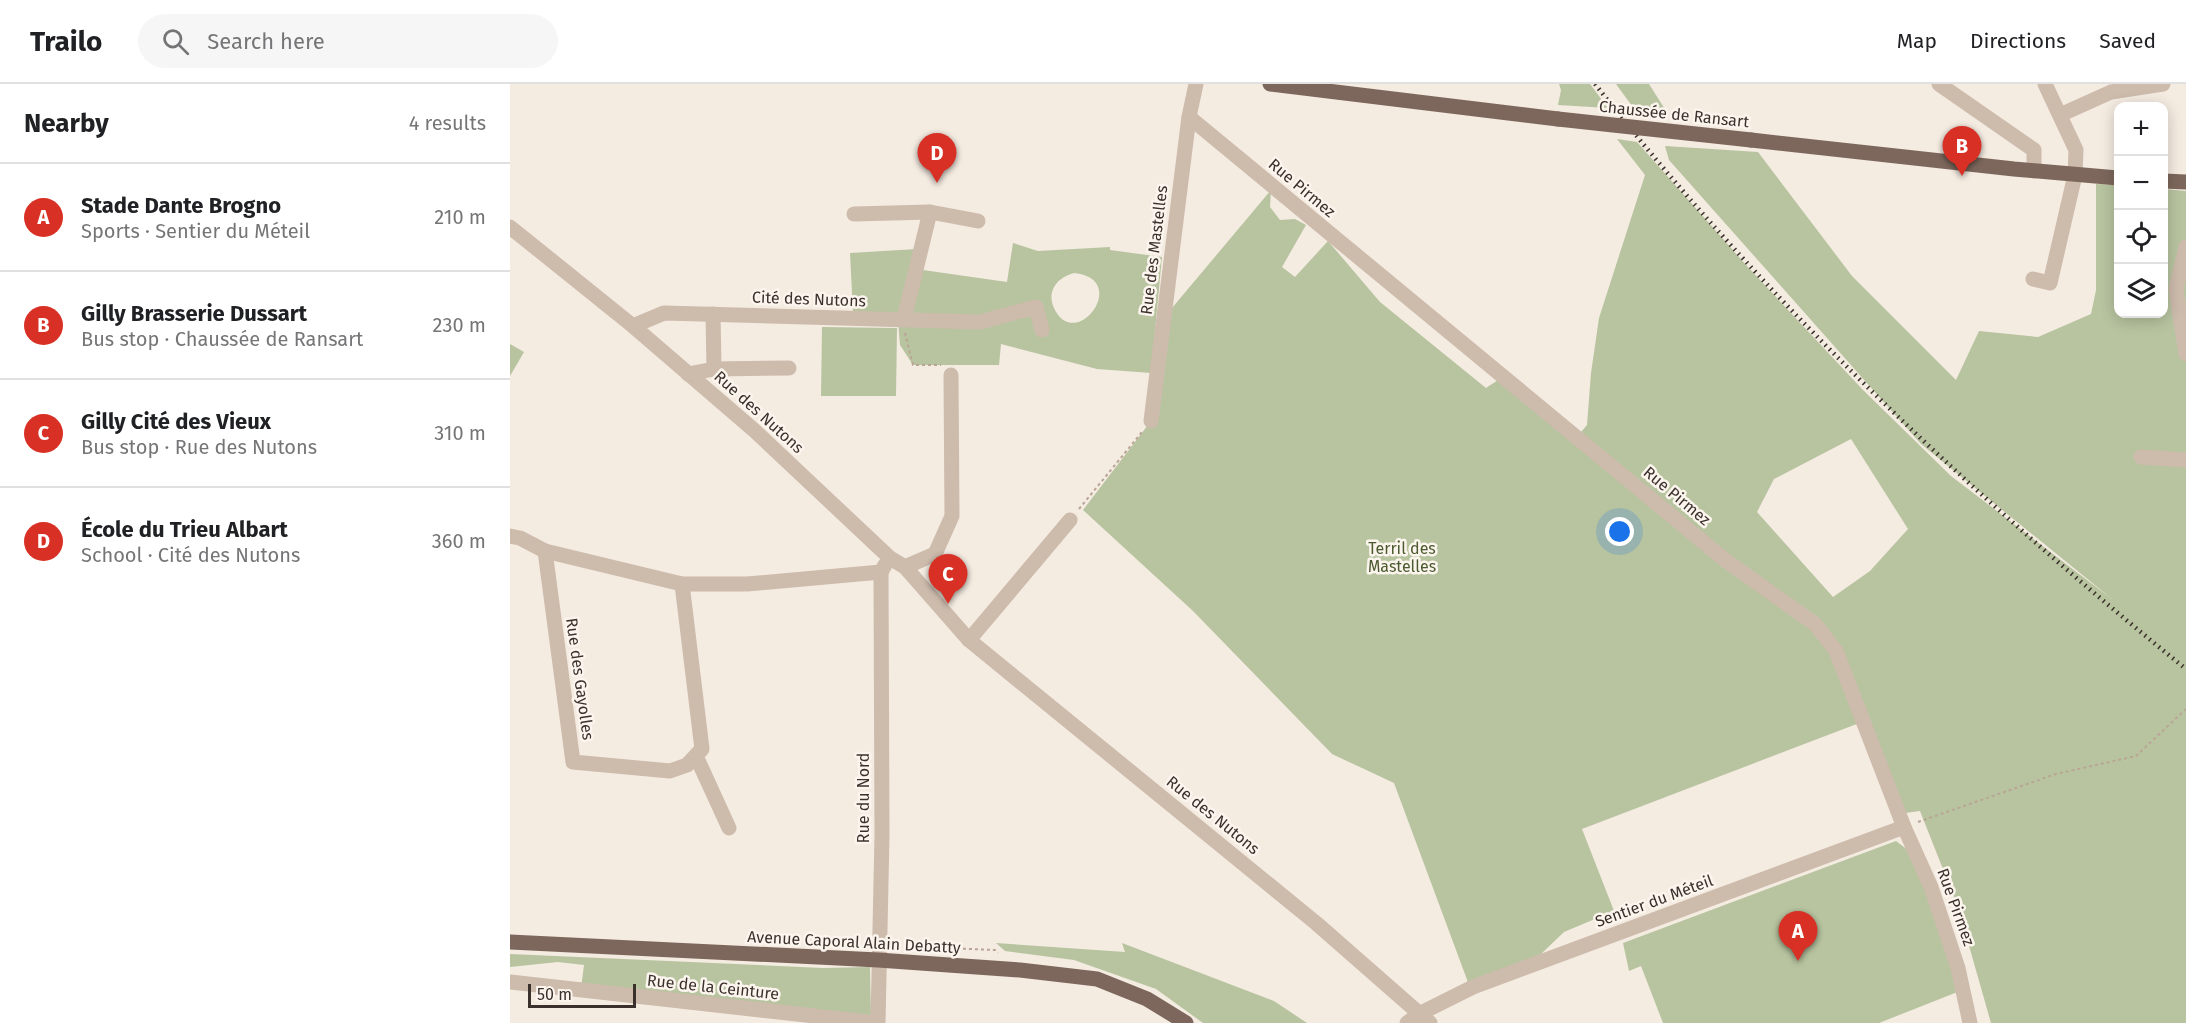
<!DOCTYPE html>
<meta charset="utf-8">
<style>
:root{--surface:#fff;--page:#f6f6f6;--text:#202124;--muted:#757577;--line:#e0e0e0;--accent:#d93025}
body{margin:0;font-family:"Fira Sans",sans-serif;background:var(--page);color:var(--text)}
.controls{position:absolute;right:18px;top:18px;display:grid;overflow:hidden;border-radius:12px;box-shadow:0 3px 15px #0003}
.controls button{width:54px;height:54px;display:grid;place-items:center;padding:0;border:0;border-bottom:2px solid var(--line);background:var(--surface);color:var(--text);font:30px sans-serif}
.scale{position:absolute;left:18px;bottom:15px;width:108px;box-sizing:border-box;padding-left:6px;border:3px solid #3b302b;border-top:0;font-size:16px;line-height:21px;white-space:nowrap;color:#3b302b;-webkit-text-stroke:4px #fbf5ee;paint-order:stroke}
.you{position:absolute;left:1110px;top:448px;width:21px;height:21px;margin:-15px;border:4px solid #fff;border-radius:50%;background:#1a73e8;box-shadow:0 0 0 9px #1a73e833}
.badge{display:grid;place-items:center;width:39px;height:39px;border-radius:50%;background:var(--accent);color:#fff;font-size:20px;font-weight:700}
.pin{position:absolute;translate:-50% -50px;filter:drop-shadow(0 2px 3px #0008)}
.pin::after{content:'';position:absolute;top:32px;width:21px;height:18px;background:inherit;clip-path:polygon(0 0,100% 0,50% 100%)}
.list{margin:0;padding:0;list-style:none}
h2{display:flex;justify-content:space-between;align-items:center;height:78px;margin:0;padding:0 24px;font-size:26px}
h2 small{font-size:20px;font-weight:400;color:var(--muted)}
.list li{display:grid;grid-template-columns:39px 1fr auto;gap:18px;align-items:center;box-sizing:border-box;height:108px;padding:0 24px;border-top:2px solid var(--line)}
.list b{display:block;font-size:22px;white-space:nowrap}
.list p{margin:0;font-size:20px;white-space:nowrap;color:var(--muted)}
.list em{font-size:20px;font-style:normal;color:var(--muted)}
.icon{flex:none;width:33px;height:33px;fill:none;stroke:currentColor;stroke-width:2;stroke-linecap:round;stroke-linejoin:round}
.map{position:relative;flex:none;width:1676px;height:939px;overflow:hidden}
header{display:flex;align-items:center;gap:36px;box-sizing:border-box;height:84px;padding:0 30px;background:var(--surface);border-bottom:2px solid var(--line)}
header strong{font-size:28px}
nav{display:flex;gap:33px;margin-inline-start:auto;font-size:21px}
.search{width:420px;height:54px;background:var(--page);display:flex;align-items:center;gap:15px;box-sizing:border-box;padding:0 21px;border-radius:33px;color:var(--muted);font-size:22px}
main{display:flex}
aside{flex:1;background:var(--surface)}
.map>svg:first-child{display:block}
.green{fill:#b8c4a0;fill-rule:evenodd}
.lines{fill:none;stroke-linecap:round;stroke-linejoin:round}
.path{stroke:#b9a596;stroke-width:2;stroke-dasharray:3 3;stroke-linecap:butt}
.minor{stroke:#cdbbac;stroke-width:15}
.major{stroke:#7d675c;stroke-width:15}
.rail{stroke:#3b302b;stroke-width:4.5;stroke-dasharray:1.5 4.5;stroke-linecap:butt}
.major-bridge{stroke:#7d675c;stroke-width:15}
.labels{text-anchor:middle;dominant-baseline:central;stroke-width:5;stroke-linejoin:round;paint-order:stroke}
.street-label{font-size:16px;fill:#3b302b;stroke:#fbf5ee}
.park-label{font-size:16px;fill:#4a5a2e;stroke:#fbf5ee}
</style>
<header>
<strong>Trailo</strong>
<div class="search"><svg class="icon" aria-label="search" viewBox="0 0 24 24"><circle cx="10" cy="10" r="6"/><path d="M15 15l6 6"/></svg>Search here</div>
<nav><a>Map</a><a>Directions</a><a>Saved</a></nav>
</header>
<main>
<aside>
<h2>Nearby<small>4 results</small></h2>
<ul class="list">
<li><span class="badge">A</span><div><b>Stade Dante Brogno</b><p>Sports · Sentier du Méteil</p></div><em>210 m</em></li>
<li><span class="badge">B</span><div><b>Gilly Brasserie Dussart</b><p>Bus stop · Chaussée de Ransart</p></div><em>230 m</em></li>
<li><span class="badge">C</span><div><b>Gilly Cité des Vieux</b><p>Bus stop · Rue des Nutons</p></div><em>310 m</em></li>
<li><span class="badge">D</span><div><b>École du Trieu Albart</b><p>School · Cité des Nutons</p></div><em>360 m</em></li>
</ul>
</aside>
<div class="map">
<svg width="1676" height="939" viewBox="0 0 1676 939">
<rect width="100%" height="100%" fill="#f4ebe1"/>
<g class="green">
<polygon points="1049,0 1080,0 1098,24 1048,21 1051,6"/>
<polygon points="1106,0 1139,0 1158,30 1125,26"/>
<path d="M1107 55 1127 58 1237 182 1353 306 1441 392 1602 515 1411 360 1159 76 1155 62 1248 68 1342 192 1446 296 1469 247 1528 253 1581 230 1586 206V100L1608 101V230H1654V105L1676 107V939H1481L1448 823 1410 727 1395 729 1352 638 1072 745 1104 827 1054 848 1031 870 959 901 884 699 822 670 683 527 573 426 641 337 662 224 761 106 760 123 770 136 785 135 796 141 772 183 785 193 818 157 870 218 976 304 988 296 1065 355 1077 341 1081 289 1089 234 1135 91ZM1341 355 1398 445 1360 487 1323 513 1247 428 1264 395Z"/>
<path d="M503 159 528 167 600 163V166L652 173 641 289 587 285 491 260 489 281H403L390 261 388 237 343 229 340 169 407 165 413 186 497 198ZM564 189C622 195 565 270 544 224 536 207 548 193 564 189Z"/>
<polygon points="312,243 387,244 386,312 311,312"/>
<polygon points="0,260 14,268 0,292"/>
<polygon points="1386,757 1407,773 1450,907 1369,939 1153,939 1131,882 1119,887 1113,859"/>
<polygon points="486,859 615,868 612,859 764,917 797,939 693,939 646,905 564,876 495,867"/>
<polygon points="0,870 313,884 360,883 361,932 71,904 74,881 48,878 0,883"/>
</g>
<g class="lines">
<g class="path">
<polyline points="395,249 403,281 431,281"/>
<polyline points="569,425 632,348"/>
<polyline points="1408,738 1546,690 1626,672 1676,625"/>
<polyline points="411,863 485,866 488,869"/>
</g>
<g class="minor">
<polyline points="1429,0 1524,66 1524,87"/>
<polyline points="1550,31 1601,8 1653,0"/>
<polyline points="679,33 1215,476 1305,540 1326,567 1394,743 1421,803 1448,884 1460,939"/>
<polyline points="344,130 420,128 468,137"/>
<polyline points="0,143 123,242 245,347 380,474 395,483 459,556 806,839 920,939"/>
<polyline points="1676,163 1666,205 1676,270"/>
<polyline points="1523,195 1540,199 1565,91 1566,66 1535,0"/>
<polyline points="394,235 420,128"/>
<polyline points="123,242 154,229 470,238 526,223 532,246"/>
<polyline points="204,285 279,284"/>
<polyline points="178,290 204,285 203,230"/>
<polyline points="641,337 679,33 686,0"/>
<polyline points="1631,373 1676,376"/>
<polyline points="0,452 10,454 35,467 172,500 237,500 371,488 375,481"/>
<polyline points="35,467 63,678 160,687 177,681 192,665 172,500"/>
<polyline points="395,483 425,470 442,432 441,291"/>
<polyline points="459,556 560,436"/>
<polyline points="186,672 219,744"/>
<polyline points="0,898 367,939"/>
<polyline points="368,939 372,751 371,488"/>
<polyline points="897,939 909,930 963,903 1394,743"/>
</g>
<g class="major">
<polyline points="760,0 1048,35"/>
<polyline points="1241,56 1504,85 1608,94"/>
<polyline points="1654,97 1676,98"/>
<polyline points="0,858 368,876 510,886 587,895 637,915 676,939"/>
</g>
<path class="rail" d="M1085 0C1255 218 1462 412 1676 585"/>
<polyline class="major-bridge" points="1048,35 1241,56"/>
</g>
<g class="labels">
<g class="street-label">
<text transform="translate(1164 30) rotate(6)">Chaussée de Ransart</text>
<text transform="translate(792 104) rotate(40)">Rue Pirmez</text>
<text transform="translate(644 166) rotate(-83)">Rue des Mastelles</text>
<text transform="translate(299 215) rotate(2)">Cité des Nutons</text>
<text transform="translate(249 328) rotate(42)">Rue des Nutons</text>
<text transform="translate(1167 412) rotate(40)">Rue Pirmez</text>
<text transform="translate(70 595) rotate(82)">Rue des Gayolles</text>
<text transform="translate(353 714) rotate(-90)">Rue du Nord</text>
<text transform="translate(703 731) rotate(39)">Rue des Nutons</text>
<text transform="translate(1144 817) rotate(-20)">Sentier du Méteil</text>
<text transform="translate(1446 823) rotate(70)">Rue Pirmez</text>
<text transform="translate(344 858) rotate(3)">Avenue Caporal Alain Debatty</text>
<text transform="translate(203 903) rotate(6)">Rue de la Ceinture</text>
</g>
<g class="park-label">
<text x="892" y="464">Terril des<tspan x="892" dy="18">Mastelles</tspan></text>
</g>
</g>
</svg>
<div class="controls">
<button>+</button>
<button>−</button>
<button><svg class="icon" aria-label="locate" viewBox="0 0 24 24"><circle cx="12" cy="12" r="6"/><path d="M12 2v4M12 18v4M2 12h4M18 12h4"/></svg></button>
<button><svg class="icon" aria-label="layers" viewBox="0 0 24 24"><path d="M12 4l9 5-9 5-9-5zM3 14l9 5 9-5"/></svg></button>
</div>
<div class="scale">50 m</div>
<div class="you"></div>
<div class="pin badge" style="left:1288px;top:877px">A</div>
<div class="pin badge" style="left:1452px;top:92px">B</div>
<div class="pin badge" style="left:438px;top:520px">C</div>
<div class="pin badge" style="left:427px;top:99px">D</div>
</div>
</main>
